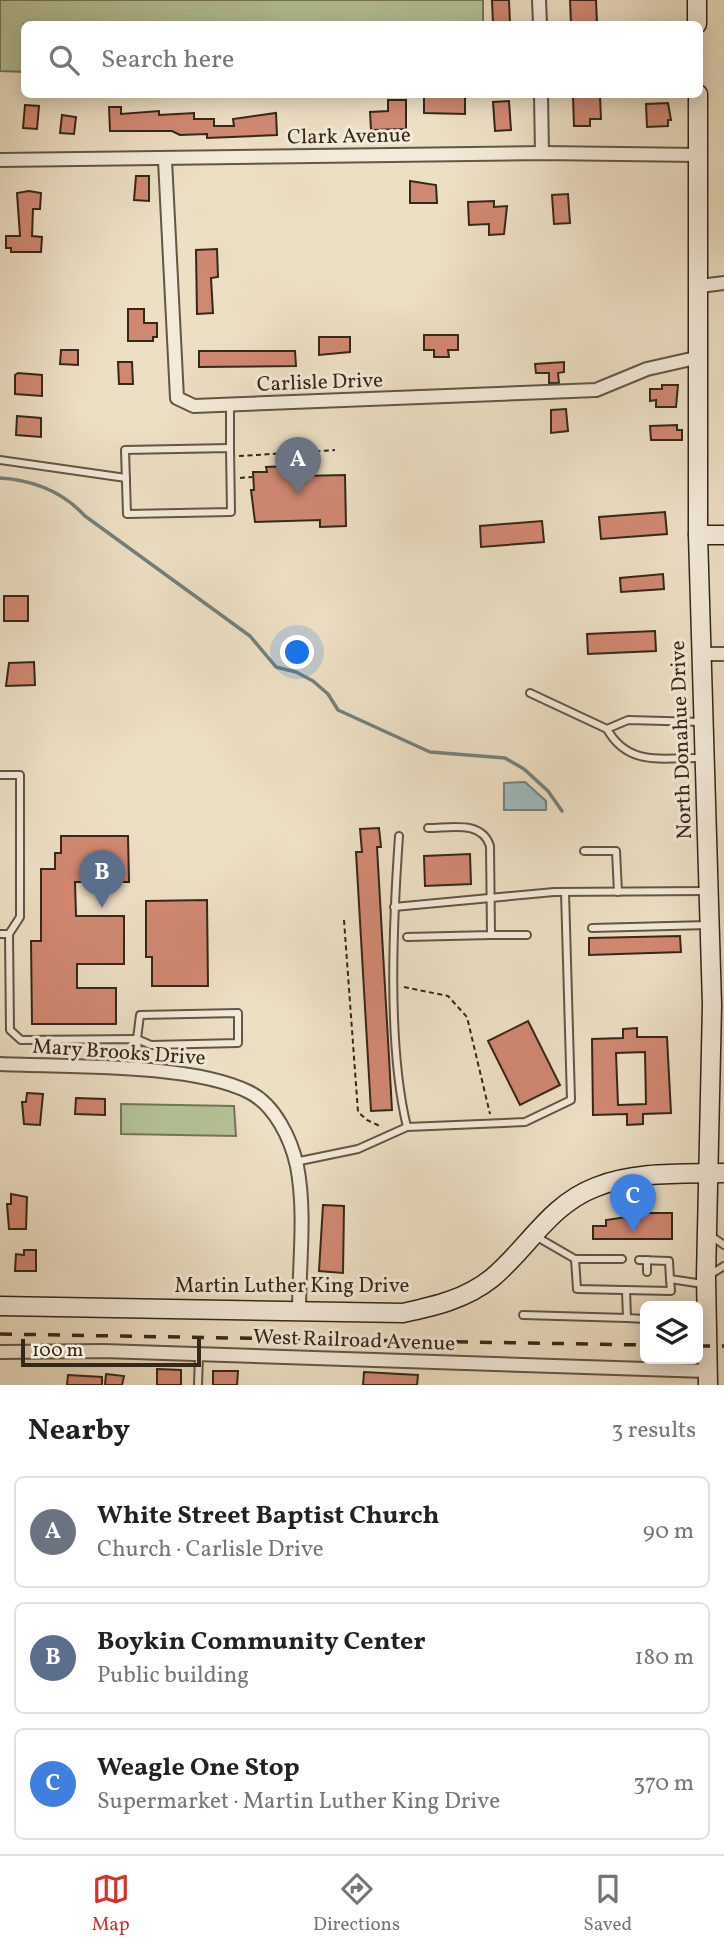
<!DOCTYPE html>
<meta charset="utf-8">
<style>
:root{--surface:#fff;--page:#f6f6f6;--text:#222;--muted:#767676;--line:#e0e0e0;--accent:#d93025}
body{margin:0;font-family:Vollkorn,serif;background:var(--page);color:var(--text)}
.controls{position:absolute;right:21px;bottom:21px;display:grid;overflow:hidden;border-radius:10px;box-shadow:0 4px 18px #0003}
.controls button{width:63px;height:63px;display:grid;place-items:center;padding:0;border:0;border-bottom:2px solid var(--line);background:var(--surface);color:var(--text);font:35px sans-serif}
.scale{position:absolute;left:21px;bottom:18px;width:180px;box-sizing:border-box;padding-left:7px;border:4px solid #342819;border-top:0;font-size:19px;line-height:24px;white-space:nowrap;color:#342819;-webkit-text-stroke:5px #f3ead9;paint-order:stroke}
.you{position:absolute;left:298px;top:653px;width:24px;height:24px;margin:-18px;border:5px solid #fff;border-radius:50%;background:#1a73e8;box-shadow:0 0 0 10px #1a73e833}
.badge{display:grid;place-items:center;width:46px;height:46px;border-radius:50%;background:var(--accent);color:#fff;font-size:23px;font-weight:700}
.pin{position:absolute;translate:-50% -58px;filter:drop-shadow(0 2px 4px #0008)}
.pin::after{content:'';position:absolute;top:37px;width:24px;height:21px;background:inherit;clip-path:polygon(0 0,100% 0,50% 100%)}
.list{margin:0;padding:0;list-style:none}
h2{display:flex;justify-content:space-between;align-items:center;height:91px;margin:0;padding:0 28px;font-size:30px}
h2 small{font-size:23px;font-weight:400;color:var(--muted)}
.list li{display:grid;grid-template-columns:46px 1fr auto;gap:21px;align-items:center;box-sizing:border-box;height:112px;margin:0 14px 14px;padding:0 14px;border:2px solid var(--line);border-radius:10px}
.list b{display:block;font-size:26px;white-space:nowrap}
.list p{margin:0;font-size:23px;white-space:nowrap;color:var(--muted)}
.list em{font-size:23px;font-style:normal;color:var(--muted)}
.icon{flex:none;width:38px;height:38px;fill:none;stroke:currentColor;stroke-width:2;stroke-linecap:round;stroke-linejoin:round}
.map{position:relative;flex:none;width:724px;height:1385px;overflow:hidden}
.search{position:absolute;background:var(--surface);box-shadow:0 4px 18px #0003;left:21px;right:21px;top:21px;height:77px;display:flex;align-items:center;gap:18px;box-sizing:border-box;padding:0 24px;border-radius:10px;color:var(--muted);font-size:26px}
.sheet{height:469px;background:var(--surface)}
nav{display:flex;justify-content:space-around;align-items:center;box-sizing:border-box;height:98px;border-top:2px solid var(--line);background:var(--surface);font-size:19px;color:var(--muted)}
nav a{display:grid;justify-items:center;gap:4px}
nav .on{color:var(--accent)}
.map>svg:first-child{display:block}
.green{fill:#b4c297;stroke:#747558;stroke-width:2}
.water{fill:#9dbabd;stroke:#73807b;stroke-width:2}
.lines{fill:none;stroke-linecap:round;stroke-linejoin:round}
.stream{stroke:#73807b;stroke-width:3.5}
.building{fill:#d18872;stroke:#342819;stroke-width:2;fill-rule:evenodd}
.lane-casing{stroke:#625644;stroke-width:10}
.street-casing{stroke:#625644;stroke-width:16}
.secondary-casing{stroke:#342819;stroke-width:21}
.path{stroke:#342819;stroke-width:2;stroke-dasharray:5 3.5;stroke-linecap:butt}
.lane{stroke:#f3ead9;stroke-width:6}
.street{stroke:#f3ead9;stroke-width:12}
.secondary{stroke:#f3ead9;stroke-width:18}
.rail{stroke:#342819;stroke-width:3.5;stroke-dasharray:12 12;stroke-linecap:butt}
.labels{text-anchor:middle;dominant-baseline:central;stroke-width:6;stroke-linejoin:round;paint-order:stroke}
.street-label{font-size:21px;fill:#342819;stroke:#f3ead9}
</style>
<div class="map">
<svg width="724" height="1385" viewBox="0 0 724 1385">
<rect width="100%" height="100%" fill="#eddfc4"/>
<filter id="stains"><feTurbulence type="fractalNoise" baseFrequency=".00286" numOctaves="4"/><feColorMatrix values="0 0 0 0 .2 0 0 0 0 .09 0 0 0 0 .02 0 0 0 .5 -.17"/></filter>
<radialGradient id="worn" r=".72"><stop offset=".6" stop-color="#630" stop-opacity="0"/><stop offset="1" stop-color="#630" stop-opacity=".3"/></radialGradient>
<g class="green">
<polygon points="0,0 483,0 483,24 24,24 24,72 0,71"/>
<polygon points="121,1104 234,1106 236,1136 121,1134"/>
</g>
<polygon class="water" points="525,782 546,801 546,810 504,810 504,783"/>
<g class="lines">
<path class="stream" d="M0 478C33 480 62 491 85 516L250 636 276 667 296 672 313 681 328 694 338 710 430 752 505 758 524 769 548 791 562 811"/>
</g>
<g class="building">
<polygon points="492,0 509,0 510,24 493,24"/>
<polygon points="570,0 596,0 597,24 571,24"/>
<polygon points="424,94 465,96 465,114 424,113"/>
<polygon points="600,96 601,119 590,119 590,126 574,126 573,97"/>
<polygon points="388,100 406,100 406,129 371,130 370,112 388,111"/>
<polygon points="509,101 511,130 495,131 493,102"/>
<polygon points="668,103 671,120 668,120 668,126 647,127 646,104"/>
<polygon points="25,105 39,106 37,129 23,128"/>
<polygon points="109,107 121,107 121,114 159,111 159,115 194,113 194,119 214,119 214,126 234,126 233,119 276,113 277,135 207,138 207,134 180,135 172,131 110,131"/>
<polygon points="62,115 76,117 74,134 60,133"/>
<polygon points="136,176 149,176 149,201 134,200"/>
<polygon points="410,181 436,185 437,203 410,203"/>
<polygon points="29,191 41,193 40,209 33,209 32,236 42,237 41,252 11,252 11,248 6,248 6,236 20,236 17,193"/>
<polygon points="568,194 570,223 554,224 552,195"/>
<polygon points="494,201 494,207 507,206 504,234 489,235 489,224 469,225 468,202"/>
<polygon points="217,249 218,277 211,278 213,313 197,314 196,250"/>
<polygon points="128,309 144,309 144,323 157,323 157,337 153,337 153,341 128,341"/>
<polygon points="424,335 458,335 458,350 448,350 449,357 434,357 434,350 424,350"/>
<polygon points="319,337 350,337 350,352 319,355"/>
<polygon points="61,350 78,350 78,365 60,364"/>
<polygon points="199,351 295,351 296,366 199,367"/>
<polygon points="118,362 132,362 133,384 119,384"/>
<polygon points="564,362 564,372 558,373 559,383 549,383 549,373 536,373 535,364"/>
<polygon points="18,373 42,375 42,396 15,394 15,375"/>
<polygon points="662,385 678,385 676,407 656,407 656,400 650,401 650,389 662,389"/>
<polygon points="566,409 568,431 551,433 551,410"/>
<polygon points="17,416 41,418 41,437 16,435"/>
<polygon points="677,425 677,430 682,430 682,440 651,440 650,426"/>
<polygon points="288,466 288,471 301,470 302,476 345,475 346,526 320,527 320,520 255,522 251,490 254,490 253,472 267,472 266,467"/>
<polygon points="665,512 667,534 601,539 599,517"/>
<polygon points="542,521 544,542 481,547 480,526"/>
<polygon points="663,574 664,589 621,592 620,578"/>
<rect x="4" y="596" width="24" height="25"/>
<polygon points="655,631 656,651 588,654 587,634"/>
<polygon points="34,662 35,685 6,686 9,663"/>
<polygon points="379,828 381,847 377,847 392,1110 371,1111 356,852 362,852 360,829"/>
<polygon points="61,836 128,836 129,882 75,882 76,916 124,916 124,964 77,964 77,988 116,988 116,1024 32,1024 31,941 41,941 41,869 55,869 55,853 61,853"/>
<polygon points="470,854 471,884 425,886 424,856"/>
<polygon points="207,900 208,986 152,986 152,957 146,957 146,901"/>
<polygon points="680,936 681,952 589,955 589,938"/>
<polygon points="528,1021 560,1085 520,1105 488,1041"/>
<path d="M637 1028V1037H667L671 1113 643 1114V1124L627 1125V1114L593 1115 592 1039 623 1038V1029ZM645 1052 646 1104 618 1105 616 1053Z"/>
<polygon points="27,1093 43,1094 40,1125 24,1124 22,1102 26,1102"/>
<polygon points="76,1098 105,1099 105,1115 75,1114"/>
<polygon points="11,1194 27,1197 26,1229 9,1229 7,1204 11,1204"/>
<polygon points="323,1205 344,1206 343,1273 319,1271"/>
<polygon points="634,1213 672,1213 672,1239 593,1239 593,1226 606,1226 606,1220 634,1216"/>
<polygon points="24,1250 36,1250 36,1271 15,1271 16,1254 24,1255"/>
<polygon points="157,1369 181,1370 181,1385 157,1385"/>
<polygon points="213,1371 238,1371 237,1385 213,1385"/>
<polygon points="364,1372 418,1375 417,1385 363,1385"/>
<polygon points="106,1374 124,1376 122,1385 105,1385"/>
<polygon points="68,1375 102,1377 102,1385 67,1385"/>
</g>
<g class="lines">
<defs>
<g id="lane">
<polygon points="230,448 231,512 127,514 125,450"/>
<polyline points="230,448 230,405"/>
<polyline points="0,460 126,478"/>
<polyline points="530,693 607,729 628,720 702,722"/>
<path d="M607 729C629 768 664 757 704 758"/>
<polyline points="0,775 20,775 20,917 9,934"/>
<path d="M399 836C393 922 387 1044 407 1127"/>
<polyline points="584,851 616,851 618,892"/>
<polyline points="394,907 554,892 707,891"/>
<polyline points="592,928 708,925"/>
<polyline points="0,934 9,934 10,1030 21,1040 137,1039 139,1068"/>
<polyline points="491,935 527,935"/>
<path d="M407 937 491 935 490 846C482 820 451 828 428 828"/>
<polygon points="238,1013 238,1043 151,1045 137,1039 140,1015"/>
<polyline points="295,1162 358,1149 407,1127 525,1122 571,1100 565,892"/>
<polyline points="711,1236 724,1245"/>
<polyline points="537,1237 575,1259 622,1259"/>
<polyline points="575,1259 577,1289 671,1291 670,1279"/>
<polyline points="639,1260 669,1261 670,1279 703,1284"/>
<polyline points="647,1272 647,1260"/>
<polyline points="708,1276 724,1266"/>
<polyline points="626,1290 627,1318 645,1319"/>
<polyline points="523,1315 627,1318"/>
<polyline points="198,1385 199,1356"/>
</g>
<g id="street">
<polyline points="539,0 540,24"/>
<polyline points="541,94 542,153"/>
<polyline points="0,160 542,153 699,155"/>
<polyline points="165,160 177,398 194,406 596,390 647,369 700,357"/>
<polyline points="700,286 724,283"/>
<polyline points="702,654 724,654"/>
<path d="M0 1064C67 1067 191 1063 249 1092 275 1105 291 1139 297 1166 306 1212 299 1265 299 1311"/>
<polyline points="0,1352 103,1351 707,1371"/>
</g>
<g id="secondary">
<polyline points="697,0 697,24"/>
<polyline points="698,94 698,535 712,1005 706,1277 708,1385"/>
<polyline points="698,535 724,535"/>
<path d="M0 1306 403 1313C435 1306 466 1299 492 1278 529 1247 549 1205 596 1187 636 1171 682 1174 724 1173"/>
</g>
</defs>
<use href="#lane" class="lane-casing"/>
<use href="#street" class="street-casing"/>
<use href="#secondary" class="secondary-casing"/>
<g class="path">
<polyline points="309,453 310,476"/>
<polyline points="277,455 277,466"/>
<polyline points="239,456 335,450"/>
<polyline points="298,469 310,468"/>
<polyline points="240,478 252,477"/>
<polyline points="344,920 358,1112 367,1120 382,1127"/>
<polyline points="404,987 448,996 467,1017 490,1114"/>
</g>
<use href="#lane" class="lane"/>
<use href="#street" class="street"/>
<use href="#secondary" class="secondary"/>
<g class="rail">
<polyline points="0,1334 645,1345"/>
<polyline points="698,1346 724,1346"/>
</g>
</g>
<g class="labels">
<g class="street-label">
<text transform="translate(349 137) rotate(-1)">Clark Avenue</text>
<text transform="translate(320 383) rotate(-2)">Carlisle Drive</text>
<text transform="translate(682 740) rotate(-92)">North Donahue Drive</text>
<text transform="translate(119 1053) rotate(4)">Mary Brooks Drive</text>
<text x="292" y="1286">Martin Luther King Drive</text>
<text transform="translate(354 1341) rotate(2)">West Railroad Avenue</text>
</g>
</g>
<rect width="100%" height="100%" filter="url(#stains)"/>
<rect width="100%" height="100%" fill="url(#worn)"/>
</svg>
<div class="controls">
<button><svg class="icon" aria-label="layers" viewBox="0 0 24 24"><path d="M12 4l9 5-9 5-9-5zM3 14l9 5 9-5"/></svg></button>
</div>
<div class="scale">100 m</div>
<div class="you"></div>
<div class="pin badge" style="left:298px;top:495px;background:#6b7280">A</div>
<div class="pin badge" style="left:102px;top:908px;background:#5c6f8a">B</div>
<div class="pin badge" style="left:633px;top:1232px;background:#3f7fe0">C</div>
<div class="search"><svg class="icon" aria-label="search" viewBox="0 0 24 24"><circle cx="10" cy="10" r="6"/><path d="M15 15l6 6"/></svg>Search here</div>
</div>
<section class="sheet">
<h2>Nearby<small>3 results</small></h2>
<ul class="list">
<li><span class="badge" style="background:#6b7280">A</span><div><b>White Street Baptist Church</b><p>Church · Carlisle Drive</p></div><em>90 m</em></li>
<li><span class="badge" style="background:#5c6f8a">B</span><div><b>Boykin Community Center</b><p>Public building</p></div><em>180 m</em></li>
<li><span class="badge" style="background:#3f7fe0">C</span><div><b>Weagle One Stop</b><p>Supermarket · Martin Luther King Drive</p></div><em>370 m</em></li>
</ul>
</section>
<nav>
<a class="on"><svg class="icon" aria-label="map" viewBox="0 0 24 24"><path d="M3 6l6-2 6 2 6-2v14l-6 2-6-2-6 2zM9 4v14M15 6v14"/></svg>Map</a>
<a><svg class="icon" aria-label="directions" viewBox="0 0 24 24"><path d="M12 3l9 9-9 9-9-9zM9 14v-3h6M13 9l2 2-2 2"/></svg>Directions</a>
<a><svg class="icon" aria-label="saved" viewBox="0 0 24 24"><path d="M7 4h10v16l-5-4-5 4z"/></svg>Saved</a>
</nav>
